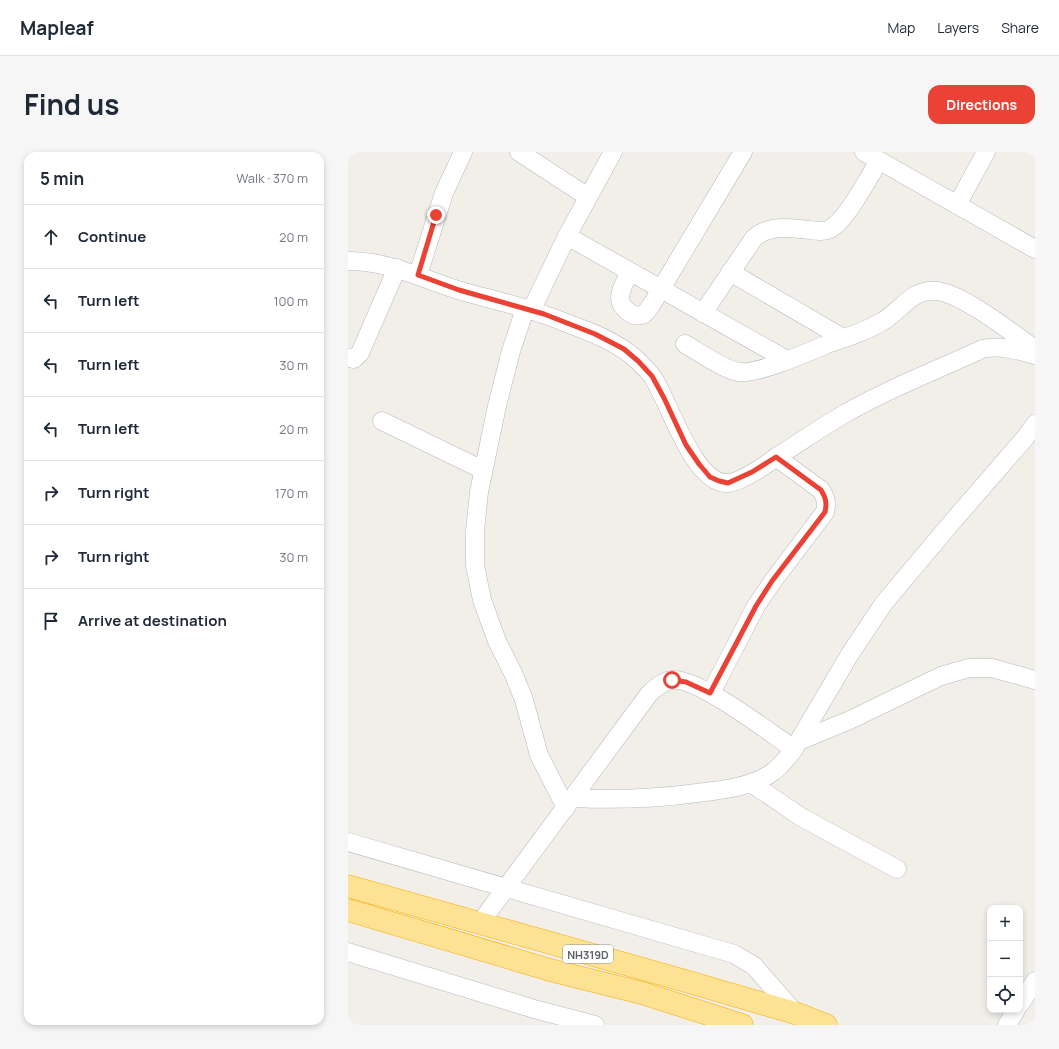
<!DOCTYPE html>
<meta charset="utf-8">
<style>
:root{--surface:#fff;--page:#f6f6f7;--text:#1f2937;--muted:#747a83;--line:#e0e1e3;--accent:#ea4335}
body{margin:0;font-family:Manrope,sans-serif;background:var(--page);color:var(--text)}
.controls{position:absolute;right:12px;bottom:12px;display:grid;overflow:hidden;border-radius:8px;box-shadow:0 2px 6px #0003}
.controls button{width:36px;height:36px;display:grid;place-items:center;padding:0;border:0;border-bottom:1px solid var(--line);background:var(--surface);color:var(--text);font:20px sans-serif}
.stop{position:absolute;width:12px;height:12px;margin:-9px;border:3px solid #ea4335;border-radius:50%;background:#fff}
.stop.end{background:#ea4335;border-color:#fff;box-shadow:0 1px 4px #0008}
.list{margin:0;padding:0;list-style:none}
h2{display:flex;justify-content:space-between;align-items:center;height:52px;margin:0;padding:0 16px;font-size:17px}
h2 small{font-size:13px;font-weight:400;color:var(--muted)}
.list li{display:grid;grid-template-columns:26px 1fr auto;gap:12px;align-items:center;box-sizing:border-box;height:64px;padding:0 16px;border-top:1px solid var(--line)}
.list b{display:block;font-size:15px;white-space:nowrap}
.list em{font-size:13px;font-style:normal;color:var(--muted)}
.icon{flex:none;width:22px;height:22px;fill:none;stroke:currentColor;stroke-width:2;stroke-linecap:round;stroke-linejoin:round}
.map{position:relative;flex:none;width:687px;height:873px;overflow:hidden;border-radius:12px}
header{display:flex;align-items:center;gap:24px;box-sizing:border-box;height:56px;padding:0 20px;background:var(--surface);border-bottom:1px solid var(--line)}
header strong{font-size:19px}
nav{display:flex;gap:22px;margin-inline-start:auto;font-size:14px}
.intro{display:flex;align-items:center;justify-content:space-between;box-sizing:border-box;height:96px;padding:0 24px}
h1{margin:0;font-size:28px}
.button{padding:10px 18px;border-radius:12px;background:var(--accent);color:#fff;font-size:14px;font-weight:700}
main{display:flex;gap:24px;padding:0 24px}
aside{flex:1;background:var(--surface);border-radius:12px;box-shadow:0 2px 6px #0003}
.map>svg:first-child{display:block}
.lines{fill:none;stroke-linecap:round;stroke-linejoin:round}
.minor-casing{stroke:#b5b8bc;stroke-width:19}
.highway-casing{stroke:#f9ab00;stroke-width:23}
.minor{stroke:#fff;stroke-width:18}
.highway{stroke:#fde293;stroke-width:22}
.route{stroke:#ea4335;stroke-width:5}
.labels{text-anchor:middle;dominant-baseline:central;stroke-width:4;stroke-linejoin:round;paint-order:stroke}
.shield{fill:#fff;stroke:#8f9295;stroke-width:1}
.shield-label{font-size:11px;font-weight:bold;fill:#5f6368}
</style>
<header>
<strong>Mapleaf</strong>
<nav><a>Map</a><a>Layers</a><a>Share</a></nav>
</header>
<div class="intro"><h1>Find us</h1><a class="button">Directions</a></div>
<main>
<aside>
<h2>5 min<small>Walk · 370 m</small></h2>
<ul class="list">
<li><svg class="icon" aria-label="ahead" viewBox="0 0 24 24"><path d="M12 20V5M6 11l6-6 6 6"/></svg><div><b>Continue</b></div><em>20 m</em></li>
<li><svg class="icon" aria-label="left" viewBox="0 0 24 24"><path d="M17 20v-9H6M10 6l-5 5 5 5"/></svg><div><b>Turn left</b></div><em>100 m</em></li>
<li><svg class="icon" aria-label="left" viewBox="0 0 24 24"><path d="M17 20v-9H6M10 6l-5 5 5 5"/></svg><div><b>Turn left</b></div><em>30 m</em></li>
<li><svg class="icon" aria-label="left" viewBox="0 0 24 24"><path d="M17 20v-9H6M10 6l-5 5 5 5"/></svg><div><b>Turn left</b></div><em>20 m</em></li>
<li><svg class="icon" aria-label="right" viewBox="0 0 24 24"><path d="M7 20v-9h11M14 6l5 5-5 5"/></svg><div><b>Turn right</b></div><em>170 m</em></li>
<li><svg class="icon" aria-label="right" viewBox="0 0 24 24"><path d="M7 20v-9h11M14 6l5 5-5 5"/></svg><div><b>Turn right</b></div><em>30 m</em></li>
<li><svg class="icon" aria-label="arrive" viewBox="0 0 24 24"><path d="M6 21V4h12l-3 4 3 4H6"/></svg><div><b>Arrive at destination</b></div></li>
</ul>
</aside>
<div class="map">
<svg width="687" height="873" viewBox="0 0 687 873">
<rect width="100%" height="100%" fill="#f1efe8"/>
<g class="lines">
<defs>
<g id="minor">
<polyline points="171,0 240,45"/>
<polyline points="516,0 687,97"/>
<polyline points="609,53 638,0"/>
<polyline points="219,84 439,208"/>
<path d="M0 109C42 109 74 127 113 139 141 147 169 153 197 163 207 166 218 171 229 175 251 183 274 193 291 210 295 214 300 219 304 224 321 248 345 333 380 331 393 330 419 312 430 304 453 290 476 273 500 260 543 235 590 218 634 197 654 193 668 198 687 203"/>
<path d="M282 120C278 128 272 137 272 146 272 155 284 166 294 163 299 161 301 156 304 152L395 0"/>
<polyline points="382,120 495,186"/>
<polyline points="70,123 96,41 115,0"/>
<polyline points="177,157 163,199 149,254 131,340 127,379 127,413 134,448 149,489 166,523 176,548 191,603 218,656"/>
<polyline points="183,159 219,84 265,0"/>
<path d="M355 161 406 86C422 72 442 76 462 78 468 79 474 80 480 78 498 70 520 26 531 9"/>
<path d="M337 192C351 200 376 218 391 220 409 223 463 199 482 191 500 185 519 179 535 169 553 159 564 136 589 139 615 142 664 181 687 197"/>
<polyline points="0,206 6,207 12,201 49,116"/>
<polyline points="34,269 135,318"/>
<path d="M363 541 408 454 425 429 477 360C479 351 478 346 473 338L428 305"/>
<polyline points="451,589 502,568 593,524 621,516 644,516 687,528"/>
<polyline points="403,631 453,665 549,717"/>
<path d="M225 646C268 648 306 647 349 641 375 638 404 635 425 620 433 614 440 605 446 597L502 502 536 451 605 369 677 286 687 272"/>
<polyline points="0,690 386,802 406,814 447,861"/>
<path d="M132 771 301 542C307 536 315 529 324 528 350 525 422 581 446 597"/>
<polyline points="0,800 186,857 247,873"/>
<polyline points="672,852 687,829"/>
<polyline points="659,873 668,858"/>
</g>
<g id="highway">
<polyline points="0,734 334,828 447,861 478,873"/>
<polyline points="0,758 202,818 294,841 394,873"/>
</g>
</defs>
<use href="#minor" class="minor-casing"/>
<use href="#highway" class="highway-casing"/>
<use href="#minor" class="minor"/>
<use href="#highway" class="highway"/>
</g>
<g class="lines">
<path class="route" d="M88 63 70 123 111 138 196 162 247 182 276 197 290 209 304 224 316 246 338 293 351 312 362 325 371 329 380 331 404 320 428 305 473 338C478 346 479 351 477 360L424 429 408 454 362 541 338 530 324 528"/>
</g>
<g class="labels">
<rect class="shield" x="215" y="793" width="50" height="18" rx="3"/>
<g class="shield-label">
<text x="240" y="802">NH319D</text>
</g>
</g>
</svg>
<div class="controls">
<button>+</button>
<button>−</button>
<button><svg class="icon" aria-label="locate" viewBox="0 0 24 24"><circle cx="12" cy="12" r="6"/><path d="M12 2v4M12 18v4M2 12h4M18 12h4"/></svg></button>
</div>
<div class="stop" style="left:324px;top:528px"></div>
<div class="stop end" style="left:88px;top:63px"></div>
</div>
</main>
